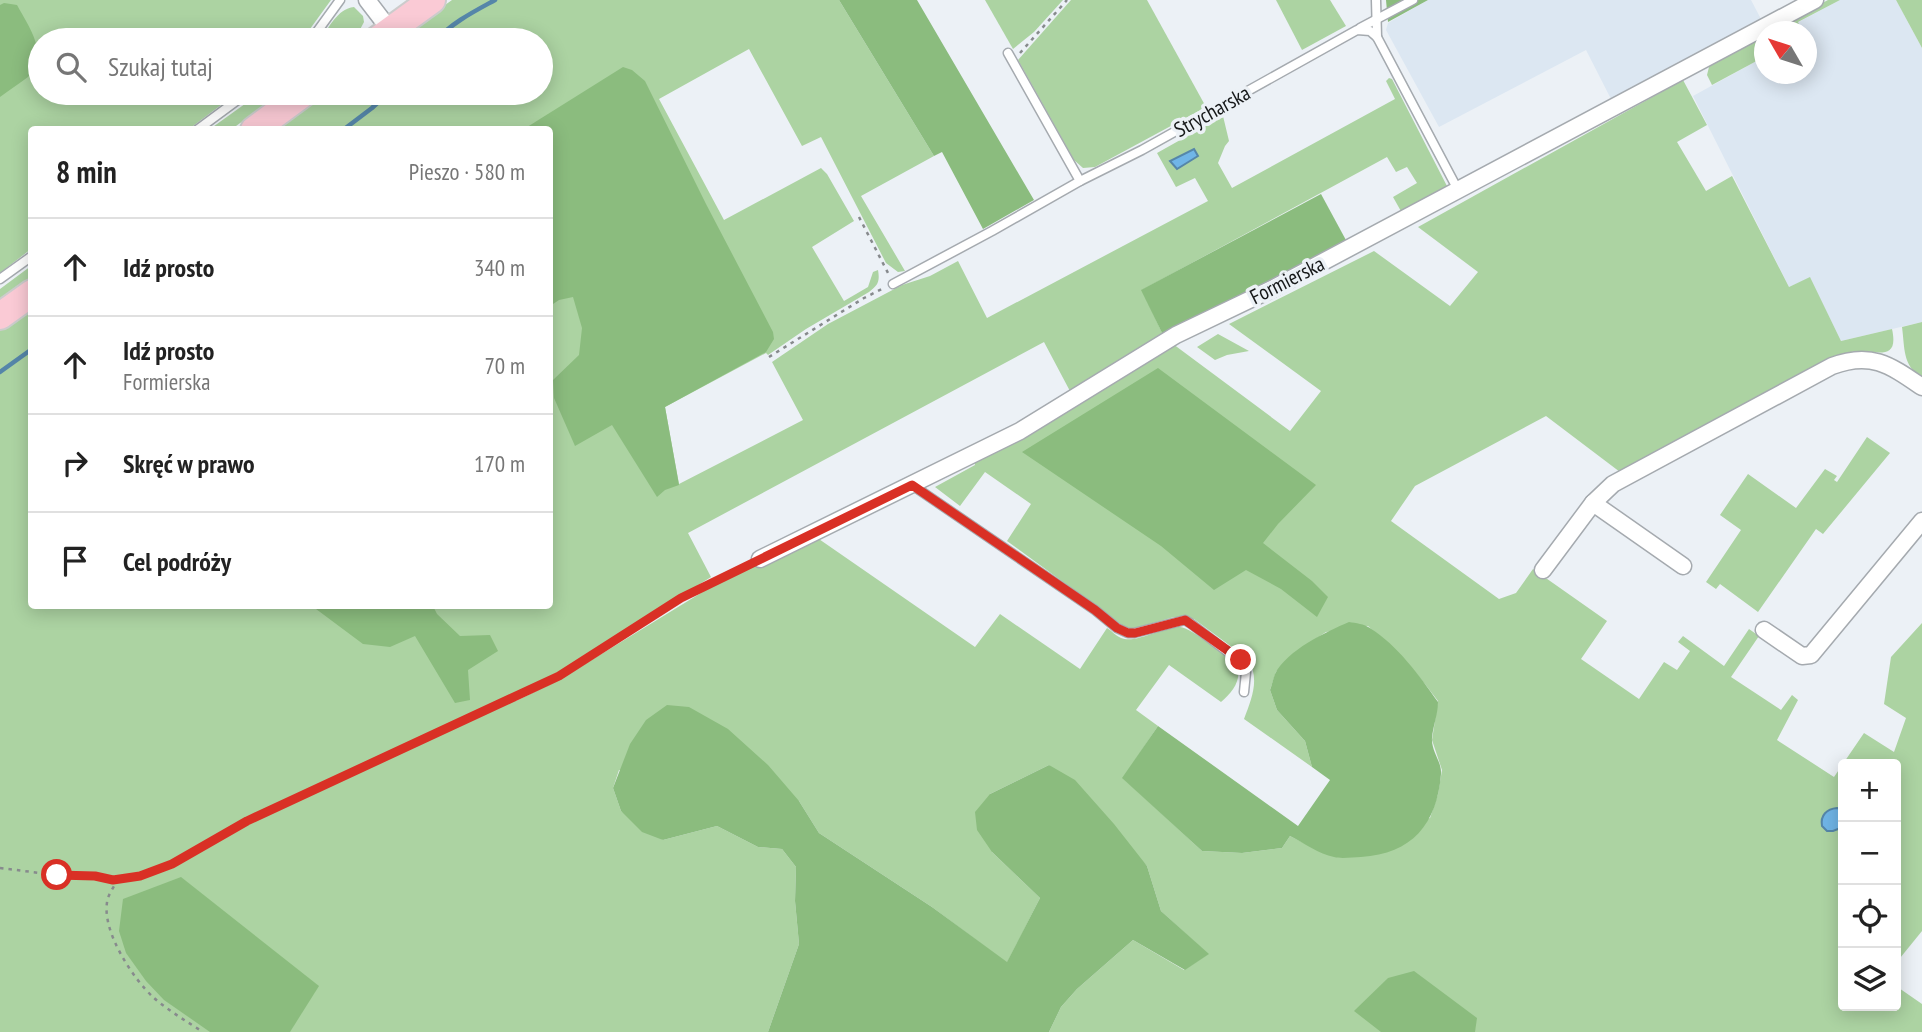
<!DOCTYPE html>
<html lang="pl">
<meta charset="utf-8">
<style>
:root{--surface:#fff;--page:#f2f2f2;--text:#222;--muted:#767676;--line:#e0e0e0}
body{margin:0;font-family:"PT Sans Narrow",sans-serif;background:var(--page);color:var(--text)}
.controls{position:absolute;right:21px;bottom:21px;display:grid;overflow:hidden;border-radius:7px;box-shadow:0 4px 18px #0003}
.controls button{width:63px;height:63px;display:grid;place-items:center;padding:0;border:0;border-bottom:2px solid var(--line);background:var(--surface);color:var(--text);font:35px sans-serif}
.compass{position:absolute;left:1754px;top:21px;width:63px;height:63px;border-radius:50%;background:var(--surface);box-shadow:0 4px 18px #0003;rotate:309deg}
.stop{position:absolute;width:21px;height:21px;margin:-16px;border:5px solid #d93025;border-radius:50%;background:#fff}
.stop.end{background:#d93025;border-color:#fff;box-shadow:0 2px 7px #0008}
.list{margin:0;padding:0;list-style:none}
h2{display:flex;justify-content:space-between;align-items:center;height:91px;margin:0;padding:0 28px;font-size:30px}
h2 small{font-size:23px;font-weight:400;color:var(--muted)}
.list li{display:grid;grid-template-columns:46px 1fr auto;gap:21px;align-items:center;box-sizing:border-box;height:98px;padding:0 28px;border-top:2px solid var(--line)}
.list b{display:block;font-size:26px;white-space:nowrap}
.list p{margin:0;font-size:23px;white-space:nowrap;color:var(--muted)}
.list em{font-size:23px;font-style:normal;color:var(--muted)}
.icon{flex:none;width:38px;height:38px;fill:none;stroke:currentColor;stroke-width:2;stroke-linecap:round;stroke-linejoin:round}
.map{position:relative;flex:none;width:1922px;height:1032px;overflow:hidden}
.search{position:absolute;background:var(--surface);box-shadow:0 4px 18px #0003;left:28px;top:28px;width:525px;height:77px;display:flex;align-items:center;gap:18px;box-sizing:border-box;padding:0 24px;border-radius:38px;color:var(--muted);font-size:26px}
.panel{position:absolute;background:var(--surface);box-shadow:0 4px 18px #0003;left:28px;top:126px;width:525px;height:483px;border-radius:7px}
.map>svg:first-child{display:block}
.built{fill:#dce7f2}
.green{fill:#acd3a2}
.forest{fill:#8bbc7e}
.water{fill:#70b5e7;stroke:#5586a9;stroke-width:2}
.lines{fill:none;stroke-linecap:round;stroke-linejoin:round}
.stream{stroke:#5586a9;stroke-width:4.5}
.service-casing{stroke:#a5aaaf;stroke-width:11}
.minor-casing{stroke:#a5aaaf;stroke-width:19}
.primary-casing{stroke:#ccc;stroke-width:30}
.path{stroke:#878a8d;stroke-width:2.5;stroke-dasharray:3.5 5;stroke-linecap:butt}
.service{stroke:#fff;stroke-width:8}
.minor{stroke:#fff;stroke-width:16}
.primary{stroke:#facad5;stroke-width:26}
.route{stroke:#d93025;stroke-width:9}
.labels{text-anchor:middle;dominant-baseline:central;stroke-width:7;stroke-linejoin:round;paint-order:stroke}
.street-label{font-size:21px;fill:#151718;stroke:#ecf1f6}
</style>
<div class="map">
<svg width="1922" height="1032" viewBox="0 0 1922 1032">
<rect width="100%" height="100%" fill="#ecf1f6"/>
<g class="built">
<polygon points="1428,0 1751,0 1761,19 1611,99 1586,50 1439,127 1386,30 1388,23"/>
<polygon points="1840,0 1896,0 1922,48 1922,322 1841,341 1810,278 1789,287 1693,96 1764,57 1764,74 1806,74 1806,32 1802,31 1797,23"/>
</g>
<g class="green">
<polygon points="0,0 331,0 302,40 40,40 40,93 237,93 189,129 32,130 31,249 0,273"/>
<path d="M452 0H839L934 156 861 196 905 271 898 272 886 263 821 137 802 146 749 49 659 99 724 220 821 168 827 174 854 221 812 247 844 301 868 287 873 272 878 270C880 282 878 285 869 292L806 329 768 355 766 353 665 407 679 484 803 420 772 362 828 324 902 285 930 276 958 261 987 318 1208 201 1195 178 1176 187 1157 153 1223 116 1229 141 1225 146 1218 163 1232 188 1395 99 1386 81 1389 78 1392 79 1448 188 1402 213 1393 197 1417 183 1407 167 1396 172 1387 157 1142 290 1164 337 1071 393 1044 342 688 533 711 577 563 670 512 694 516 701 559 680 714 585 816 537 975 647 1000 614 1080 669 1107 628C1112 631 1116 636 1121 638 1137 644 1163 626 1180 627 1192 628 1224 655 1236 663 1243 679 1233 692 1221 702L1169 665 1136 710 1158 726 1123 778 1202 851 1242 853 1282 848 1290 836 1316 849 1430 818 1438 794 1442 770 1432 740 1438 701C1416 671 1397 651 1368 626L1326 632 1293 654 1276 672 1270 690 1277 710 1305 741 1312 767 1244 719C1252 698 1260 679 1248 659L1194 619 1174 617 1135 628H1126L1007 541 1031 504 985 472 960 506 935 487 975 465 974 461 1173 344 1290 431 1321 391 1229 324 1374 251 1450 306 1478 272 1418 227 1683 80 1707 125 1677 142 1706 191 1732 176 1789 287 1810 277 1841 341 1892 329C1899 361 1878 351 1857 351 1849 352 1842 355 1835 357L1620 472 1546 416 1415 486 1391 521 1499 599 1516 593 1533 569 1607 621 1581 659 1639 699 1664 662 1677 670 1690 651 1678 642 1683 636 1724 666 1749 629 1759 636 1731 677 1781 710 1792 695 1798 700 1777 740 1834 777 1864 733 1894 752 1906 718 1884 704 1891 657 1922 623V931L1896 963V764H1843V1006H1896V986L1922 1004V1032H1049L1061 1007 1077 989 1133 940 1184 970 1208 954 1161 911 1147 866 1049 765 990 794 992 852 1040 898 1007 963 932 907 819 833 799 801 619 770 613 788 621 811 663 840 717 826 758 847 782 849 796 867 795 901 799 944 768 1032H0V327L31 304 32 606H550V130L273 129 324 93H541V40H406L410 30Z"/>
<polygon points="985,0 1063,0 1034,32 1013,49"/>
<polygon points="1071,0 1147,0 1206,107 1095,167 1083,168 1074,160 1018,60"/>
<polygon points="1276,0 1330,0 1346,26 1302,50"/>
<polygon points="1828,0 1840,0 1798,22 1802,31 1769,32"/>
<polygon points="1896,0 1922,0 1922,48"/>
<path d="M354 7 363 16 364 22 355 39 353 40H320C329 28 337 9 354 7Z"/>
<polygon points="1764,34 1764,57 1712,85 1707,75 1709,67 1716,60"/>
<polygon points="260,93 281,93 232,129 210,129"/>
<polygon points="31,266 31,283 0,307 0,289"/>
<path d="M1922 322V378C1902 365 1905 348 1902 327Z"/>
<polygon points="1218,334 1249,351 1227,355 1215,360 1197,347"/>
<polygon points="1867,437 1890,453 1823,534 1816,529 1758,612 1720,584 1716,589 1706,582 1741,530 1720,515 1748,474 1796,508 1825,469 1837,476 1834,480 1837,482"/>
</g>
<g class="forest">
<polygon points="839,0 917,0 1034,200 983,229 942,152 934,156"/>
<polygon points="1386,0 1428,0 1388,22"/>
<path d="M4 3 17 5C29 27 50 55 28 77 19 84 9 90 0 97V5Z"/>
<polygon points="623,67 632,70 645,81 706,204 773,332 774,339 766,352 665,407 679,485 665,490 657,497 612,425 575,446 554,398 553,380 579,355 582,328 573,297 559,300 550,306 550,130 524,129"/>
<polygon points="1321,194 1347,242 1164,337 1141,290"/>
<polygon points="1158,368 1316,485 1278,524 1263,543 1312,581 1328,597 1317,617 1281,589 1246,570 1214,590 1161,546 1022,452"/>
<polygon points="312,606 433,606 437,614 460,636 490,635 498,651 468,670 470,700 455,703 415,636 390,647 363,644"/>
<path d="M1349 622C1356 623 1364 624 1370 628 1398 646 1419 675 1438 702 1438 714 1433 726 1432 738 1431 751 1442 762 1441 774 1437 824 1412 854 1361 857 1353 857 1342 859 1334 857 1319 854 1304 843 1290 836L1282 848 1242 853 1202 851 1122 778 1158 726 1298 826 1330 780 1312 767 1305 741 1277 710 1270 690C1272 685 1273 679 1275 674 1287 650 1326 632 1349 622Z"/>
<polygon points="667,705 689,707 728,729 768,765 799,801 819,833 932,907 1007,962 1040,898 992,852 977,830 975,812 990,794 1049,765 1075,780 1114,824 1147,866 1161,911 1209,954 1185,970 1133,940 1077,989 1061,1007 1049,1032 768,1032 799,944 795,901 796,867 782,849 758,847 717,826 663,840 642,832 621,811 613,788 630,744 646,720"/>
<polygon points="181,877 319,986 290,1032 210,1032 164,1000 146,981 126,953 119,931 123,899"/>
<polygon points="1414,971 1477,1018 1475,1032 1381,1032 1354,1011 1388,978"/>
</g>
<g class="water">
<polygon points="1194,149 1198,156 1177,169 1170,161"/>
<path d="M1837 808 1843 810V827L1833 831H1827L1822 826C1820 815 1827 809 1837 808Z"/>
</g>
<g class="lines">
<g class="stream">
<path d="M437 40C451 23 475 11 495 0"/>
<polyline points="343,130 372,108 388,93"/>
<polyline points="0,372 32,349"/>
</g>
<defs>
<g id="service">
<polyline points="1376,0 1377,37"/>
<polyline points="1360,28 1413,0"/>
<polyline points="311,40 340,0"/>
<polyline points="1008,53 1080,181"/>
<polyline points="197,130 247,93"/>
<polyline points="0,279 32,256"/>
<polyline points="893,284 992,231 1080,181 1142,150 1357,30 1370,31 1377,37 1458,190"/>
<polyline points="912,485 1095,610 1117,628 1128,633 1134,633 1185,620 1190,623 1245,665 1246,672 1244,692"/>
</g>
<g id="minor">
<polyline points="367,0 390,30"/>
<polyline points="1593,503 1683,566"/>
<polyline points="760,559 1020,431 1176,335 1272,289 1815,0"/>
<path d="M1543 570 1593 503 1613 484 1832 366C1871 351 1890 365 1922 387"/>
<polyline points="1764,630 1802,656 1811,655 1922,521"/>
</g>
<g id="primary">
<polyline points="377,40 432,0"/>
<polyline points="254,130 304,93"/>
<polyline points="0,316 32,293"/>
</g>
</defs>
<use href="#service" class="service-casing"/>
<use href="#minor" class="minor-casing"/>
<use href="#primary" class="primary-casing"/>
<g class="path">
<polyline points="1020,53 1067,0"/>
<polyline points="859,217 888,273"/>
<polyline points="769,357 864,298 882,289"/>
<polyline points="0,868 56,875 95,876 113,880 140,876 172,864 247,821 559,676 681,599 746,566"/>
<path d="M118 879C115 885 110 892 108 898 99 928 133 979 154 998 169 1011 186 1021 203 1032"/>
</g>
<use href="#service" class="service"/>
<use href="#minor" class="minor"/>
<use href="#primary" class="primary"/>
</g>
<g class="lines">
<polyline class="route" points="57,875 95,876 113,880 140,876 172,864 247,821 559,676 681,598 912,485 1095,610 1117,628 1128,633 1135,633 1185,620 1241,660"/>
</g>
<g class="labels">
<g class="street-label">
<text transform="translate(1212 111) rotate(-29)">Strycharska</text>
<text transform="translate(1287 280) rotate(-27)">Formierska</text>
</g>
</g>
</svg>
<div class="controls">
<button>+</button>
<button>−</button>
<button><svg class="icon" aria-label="locate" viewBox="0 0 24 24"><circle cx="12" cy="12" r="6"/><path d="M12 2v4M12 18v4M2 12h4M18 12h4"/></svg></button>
<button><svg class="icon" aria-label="layers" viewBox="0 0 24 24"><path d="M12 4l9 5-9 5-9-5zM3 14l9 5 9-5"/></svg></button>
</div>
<svg class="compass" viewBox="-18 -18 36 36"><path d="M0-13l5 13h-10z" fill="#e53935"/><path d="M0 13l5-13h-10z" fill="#767676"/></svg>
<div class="stop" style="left:57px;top:875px"></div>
<div class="stop end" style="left:1241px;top:660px"></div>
<div class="search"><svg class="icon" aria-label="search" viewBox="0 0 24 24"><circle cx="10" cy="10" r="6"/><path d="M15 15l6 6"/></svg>Szukaj tutaj</div>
<section class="panel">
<h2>8 min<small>Pieszo · 580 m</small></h2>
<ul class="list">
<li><svg class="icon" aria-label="ahead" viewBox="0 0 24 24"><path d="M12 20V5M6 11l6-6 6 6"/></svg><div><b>Idź prosto</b></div><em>340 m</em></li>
<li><svg class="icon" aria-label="ahead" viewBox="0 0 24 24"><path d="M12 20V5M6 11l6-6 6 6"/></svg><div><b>Idź prosto</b><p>Formierska</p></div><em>70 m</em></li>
<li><svg class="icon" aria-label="right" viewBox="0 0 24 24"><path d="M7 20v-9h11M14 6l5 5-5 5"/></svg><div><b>Skręć w prawo</b></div><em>170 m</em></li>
<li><svg class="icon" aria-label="arrive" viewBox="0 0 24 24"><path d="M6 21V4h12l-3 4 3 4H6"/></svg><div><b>Cel podróży</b></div></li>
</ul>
</section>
</div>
